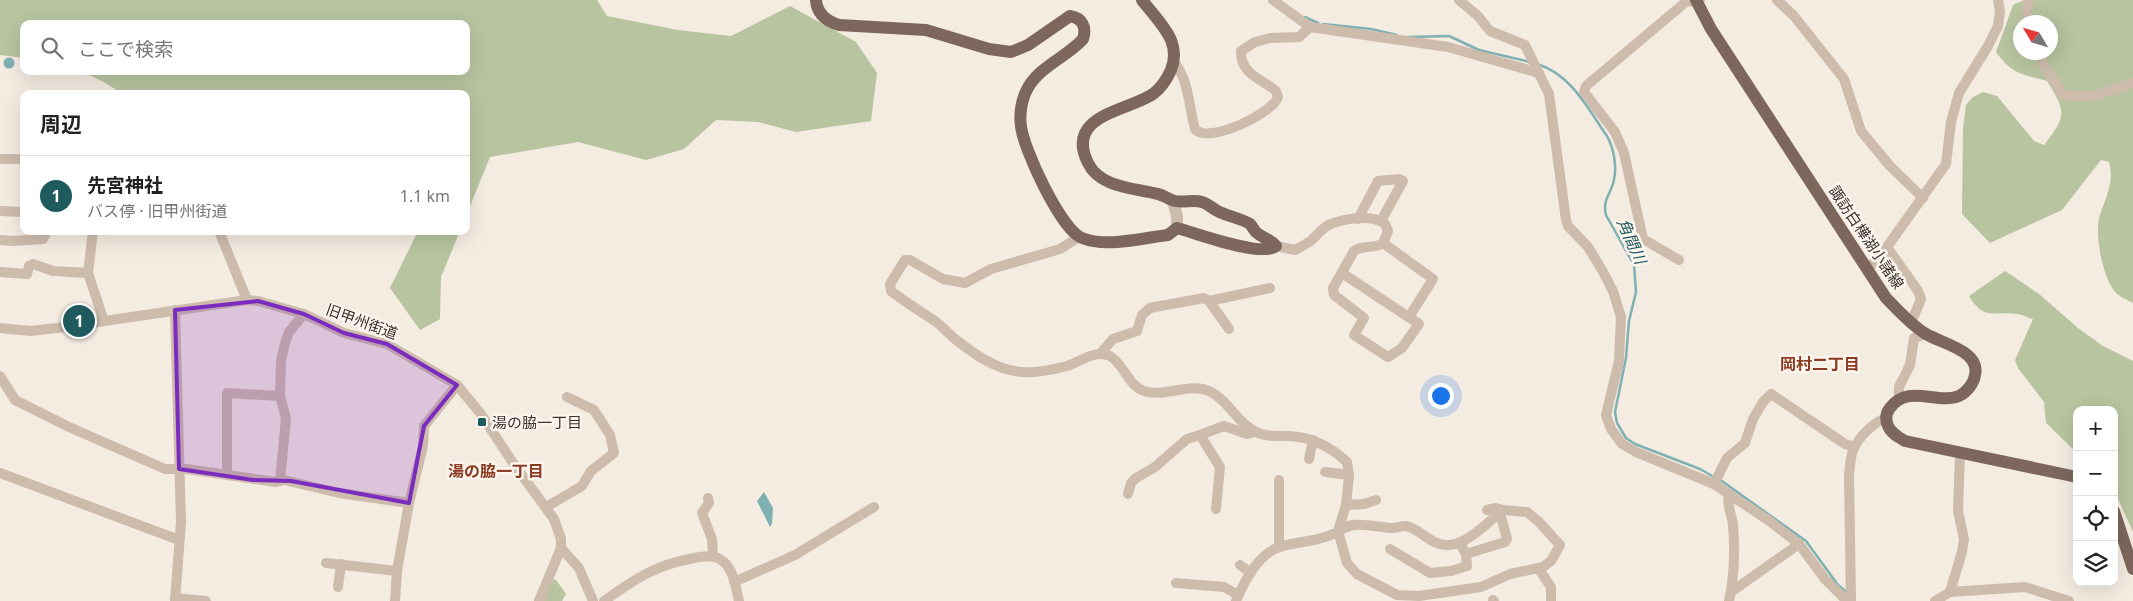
<!DOCTYPE html>
<html lang="ja">
<meta charset="utf-8">
<style>
:root{--surface:#fff;--page:#f2f2f2;--text:#222;--muted:#767676;--line:#e0e0e0;--accent:#1f5a5e}
body{margin:0;font-family:"Noto Sans","Noto Sans JP",sans-serif;background:var(--page);color:var(--text)}
.controls{position:absolute;right:15px;bottom:15px;display:grid;overflow:hidden;border-radius:10px;box-shadow:0 5px 20px #0002}
.controls button{width:45px;height:45px;display:grid;place-items:center;padding:0;border:0;border-bottom:1px solid var(--line);background:var(--surface);color:var(--text);font:25px sans-serif}
.compass{position:absolute;left:2013px;top:15px;width:45px;height:45px;border-radius:50%;background:var(--surface);box-shadow:0 5px 20px #0002;rotate:308deg}
.you{position:absolute;left:1440px;top:395px;width:18px;height:18px;margin:-12px;border:4px solid #fff;border-radius:50%;background:#1a73e8;box-shadow:0 0 0 8px #1a73e833}
.badge{display:grid;place-items:center;width:32px;height:32px;border-radius:50%;background:var(--accent);color:#fff;font-size:16px;font-weight:700}
.pin{position:absolute;translate:-50% -50%;border:2px solid #fff;box-shadow:0 1px 5px #0006}
.list{margin:0;padding:0;list-style:none}
h2{display:flex;justify-content:space-between;align-items:center;height:65px;margin:0;padding:0 20px;font-size:21px}
h2 small{font-size:16px;font-weight:400;color:var(--muted)}
.list li{display:grid;grid-template-columns:32px 1fr auto;gap:15px;align-items:center;box-sizing:border-box;height:80px;padding:0 20px;border-top:1px solid var(--line)}
.list b{display:block;font-size:19px;white-space:nowrap}
.list p{margin:0;font-size:16px;white-space:nowrap;color:var(--muted)}
.list em{font-size:16px;font-style:normal;color:var(--muted)}
.icon{flex:none;width:28px;height:28px;fill:none;stroke:currentColor;stroke-width:2;stroke-linecap:round;stroke-linejoin:round}
.map{position:relative;flex:none;width:2133px;height:601px;overflow:hidden}
.search{position:absolute;background:var(--surface);box-shadow:0 5px 20px #0002;left:20px;top:20px;width:450px;height:55px;display:flex;align-items:center;gap:12px;box-sizing:border-box;padding:0 18px;border-radius:10px;color:var(--muted);font-size:19px}
.panel{position:absolute;background:var(--surface);box-shadow:0 5px 20px #0002;left:20px;top:90px;width:450px;height:145px;border-radius:10px}
.map>svg:first-child{display:block}
.green{fill:#b8c4a0;fill-rule:evenodd}
.water{fill:#7fb0b2}
.lines{fill:none;stroke-linecap:round;stroke-linejoin:round}
.stream{stroke:#7fb0b2;stroke-width:2.5}
.minor{stroke:#cdbbac;stroke-width:10}
.tertiary{stroke:#cdbbac;stroke-width:12}
.primary{stroke:#7d675c;stroke-width:12}
.marked{fill:#7b2cbf;fill-opacity:0.2;stroke:#7b2cbf;stroke-width:4;stroke-linejoin:round}
.poi-dot{fill:#1f5a5e;stroke:#fbf5ee;stroke-width:2}
.labels{text-anchor:middle;dominant-baseline:central;stroke-width:5;stroke-linejoin:round;paint-order:stroke}
.street-label{font-size:15px;fill:#3b302b;stroke:#fbf5ee}
.poi-label{font-size:15px;fill:#3b302b;stroke:#fbf5ee;text-anchor:start}
.water-label{font-size:16px;font-style:italic;fill:#1f5a5e;stroke:#fbf5ee}
.neighbourhood-label{font-size:16px;font-weight:bold;fill:#8c3b22;stroke:#fbf5ee}
</style>
<div class="map">
<svg width="2133" height="601" viewBox="0 0 2133 601">
<rect width="100%" height="100%" fill="#f4ebe1"/>
<g class="green">
<polygon points="0,0 597,0 607,16 678,30 731,36 790,6 856,42 877,73 871,121 796,132 758,122 716,120 684,149 646,160 578,142 490,157 466,216 466,94 123,94 102,81 80,71 466,71 466,24 24,24 24,58 0,55"/>
<path d="M2024 0H2133V303C2128 300 2120 297 2116 293 2103 279 2095 237 2099 218 2105 198 2115 183 2109 162L2101 160 2062 210 1990 243 1962 214 1963 128 1966 105 1973 97 1983 92 1997 96 2034 141 2044 145C2066 116 2067 113 2047 81 2021 74 2012 74 1996 52L2013 5ZM2020 22H2050V52H2020Z"/>
<polygon points="418,231 460,231 441,277 440,319 420,330 390,288"/>
<path d="M2005 271 2039 294 2078 328 2103 346 2133 361V532L2114 490V410H2077V453L2046 423 2044 402 2018 368 2015 360 2033 319C2028 318 2023 315 2018 314 1994 311 1984 321 1969 296Z"/>
<polygon points="552,579 556,580 566,594 562,601 544,601"/>
</g>
<g class="water">
<circle cx="9" cy="63" r="5.5"/>
<polygon points="764,492 773,508 772,524 770,527 757,501"/>
</g>
<g class="lines">
<g class="stream">
<polyline points="1305,17 1318,23"/>
<polyline points="1323,24 1371,29 1397,35"/>
<polyline points="1409,37 1449,36 1479,50 1530,62"/>
<path d="M1537 64C1571 74 1588 109 1607 136 1614 149 1617 166 1614 180 1611 194 1602 200 1606 215L1634 265 1635 278 1636 292 1629 321 1626 358 1615 412 1617 423 1626 438 1635 444 1700 469 1714 477"/>
<polyline points="1719,479 1806,541 1838,585 1848,593"/>
</g>
<g class="minor">
<polyline points="1273,0 1310,27 1448,47 1539,73"/>
<polyline points="1459,0 1478,16 1490,31 1525,45 1549,94 1566,220 1568,226 1588,247 1602,270 1613,291 1621,317 1619,361 1606,415 1611,429 1622,444 1636,452 1714,484 1768,520 1799,544 1825,579 1847,601"/>
<polyline points="1777,0 1794,16 1844,79 1861,131 1890,166 1923,198"/>
<polyline points="2028,0 2027,17 2029,22"/>
<polyline points="2039,52 2042,62 2064,96 2093,96 2133,83"/>
<path d="M1174 61C1190 84 1188 104 1195 129 1208 145 1273 113 1278 97L1276 91C1262 79 1240 74 1241 51L1255 42 1270 38 1299 37 1310 27"/>
<polyline points="0,159 24,159"/>
<polyline points="0,211 24,212"/>
<polyline points="1358,219 1378,181 1399,179 1403,181 1381,221"/>
<polyline points="93,231 88,273 104,321"/>
<polyline points="219,231 247,300"/>
<path d="M1079 237 1060 249 991 269 965 283 943 279 910 260H905L890 284 891 291C905 302 920 311 935 321 942 326 948 333 955 339 974 354 996 370 1022 372 1037 373 1052 370 1067 366 1080 362 1095 349 1110 356 1124 364 1128 386 1144 391 1166 398 1190 381 1211 392 1229 401 1237 423 1256 432 1266 437 1279 436 1289 436 1311 437 1331 447 1347 462L1349 475 1346 505 1338 531 1347 563 1357 574 1397 595 1419 596 1481 587 1510 574 1543 567 1551 561 1560 545 1538 521 1527 512 1503 510C1489 521 1469 543 1450 545 1431 547 1420 528 1406 526 1401 526 1396 528 1391 528 1379 527 1365 524 1353 525 1343 527 1334 535 1325 537 1311 542 1295 542 1280 547 1259 553 1244 582 1236 601"/>
<polyline points="0,240 13,241 43,239 47,231"/>
<polyline points="1383,243 1433,279 1409,317"/>
<path d="M1276 246 1295 250C1299 248 1304 245 1309 242 1315 238 1319 231 1327 226 1340 219 1372 213 1385 224L1388 231 1383 243C1373 250 1363 244 1354 251L1333 288 1334 295 1364 318 1354 335 1388 357 1402 348 1419 324 1342 273"/>
<polyline points="1887,247 1918,291 1921,299 1914,316"/>
<polyline points="1679,260 1643,239 1624,153 1615,132 1584,92 1586,86 1687,1 1697,2 1700,0"/>
<polyline points="1867,270 1887,247 1946,164 1951,122 1959,93 1988,46 1998,26 2000,11 1998,0"/>
<polyline points="0,272 27,274 29,266 33,264 53,271 88,273"/>
<polyline points="1209,301 1229,329"/>
<polyline points="0,328 30,331 57,328 247,300 258,301 304,314 344,333 387,344 457,385 481,414 513,463 554,519 561,539 561,548 539,601"/>
<polyline points="1100,354 1113,339 1137,331 1142,315 1150,308 1204,298 1209,301 1270,288"/>
<polyline points="0,376 15,400 69,427 165,469 187,469 276,482 284,480 339,493 409,503"/>
<polyline points="1899,399 1899,387 1910,365 1914,338 1926,334"/>
<polyline points="1309,459 1313,440"/>
<polyline points="1325,472 1349,475"/>
<polyline points="0,473 179,540"/>
<polyline points="227,475 227,393 280,396"/>
<polyline points="280,481 286,418 280,396 281,361 285,343 289,332 304,314"/>
<polyline points="1714,484 1727,458 1745,443 1753,419 1763,402 1771,394 1845,444 1854,447"/>
<polyline points="1128,494 1131,483 1136,478 1155,467 1187,439 1200,435"/>
<polyline points="708,498 709,503 702,513 712,539 713,556"/>
<polyline points="1346,505 1364,504 1376,500"/>
<polyline points="546,507 582,486 591,471 614,453 610,435 594,410 567,397"/>
<polyline points="1216,509 1220,467 1200,435 1224,426 1247,434 1255,432"/>
<polyline points="1487,510 1496,508 1503,510"/>
<polyline points="1279,547 1279,480"/>
<polyline points="561,548 579,568 593,601"/>
<polyline points="1390,549 1430,573 1451,571 1467,566 1466,554 1460,543"/>
<polyline points="1466,554 1505,542 1507,539 1500,513"/>
<polyline points="326,563 397,571"/>
<polyline points="1240,565 1251,573"/>
<polyline points="1538,568 1551,587 1551,601"/>
<polyline points="734,582 795,555 874,507"/>
<polyline points="1176,583 1224,587 1238,595"/>
<polyline points="338,587 341,564"/>
<polyline points="1731,592 1799,544"/>
<polyline points="1950,592 1962,552 1964,539 1958,511 1960,454"/>
<polyline points="175,598 206,601"/>
<polyline points="1493,600 1494,601"/>
<polyline points="175,601 181,522 175,310"/>
<polyline points="395,601 397,571 409,503 423,446 424,426 457,385"/>
<path d="M604 601C635 579 655 565 694 558 704 556 715 554 724 562 734 571 736 589 739 601"/>
<path d="M1729 601C1734 578 1735 549 1733 525 1732 514 1726 505 1729 494"/>
<path d="M1851 601 1849 476C1850 467 1850 456 1854 448 1860 436 1874 422 1886 418"/>
<polyline points="1935,601 1950,592 2025,587 2069,601"/>
</g>
<polyline class="tertiary" points="1173,201 1177,216 1177,228"/>
<g class="primary">
<path d="M816 0C817 14 826 21 839 25L926 30 989 49 1011 52 1028 45 1070 16C1082 18 1087 27 1083 39 1068 56 1041 66 1029 86 1022 97 1019 113 1021 126 1023 148 1061 230 1082 238 1107 248 1141 238 1168 235L1177 228C1196 233 1262 258 1276 246 1270 239 1263 238 1257 233 1254 231 1253 227 1250 224 1242 219 1231 217 1222 213 1215 211 1209 204 1202 202 1193 199 1180 204 1172 200 1167 198 1163 195 1158 194 1135 188 1100 188 1088 163 1064 115 1128 111 1153 94 1161 88 1167 79 1171 70 1175 60 1175 50 1171 40 1165 26 1152 13 1142 0"/>
<path d="M1696 0 1711 29 1886 298C1898 310 1911 325 1926 334 1941 343 1981 351 1975 375 1974 383 1967 392 1959 396 1937 405 1908 383 1890 408 1886 413 1885 419 1888 426 1891 433 1898 437 1905 441L2077 477"/>
<polyline points="2114,511 2133,569"/>
</g>
</g>
<path class="marked" d="M258 301 304 314 344 333 387 344 457 385 424 426 409 503 291 481 253 480 179 469 175 310Z"/>
<rect class="poi-dot" x="477" y="417" width="10" height="10" rx="2.5"/>
<g class="labels">
<g class="street-label">
<text transform="translate(1867 237) rotate(56)">諏訪白樺湖小諸線</text>
<text transform="translate(362 321) rotate(20)">旧甲州街道</text>
</g>
<g class="poi-label">
<text x="492" y="422">湯の脇一丁目</text>
</g>
<g class="water-label">
<text transform="translate(1632 241) rotate(66)">角間川</text>
</g>
<g class="neighbourhood-label">
<text x="1820" y="364">岡村二丁目</text>
<text x="496" y="471">湯の脇一丁目</text>
</g>
</g>
</svg>
<div class="controls">
<button>+</button>
<button>−</button>
<button><svg class="icon" aria-label="locate" viewBox="0 0 24 24"><circle cx="12" cy="12" r="6"/><path d="M12 2v4M12 18v4M2 12h4M18 12h4"/></svg></button>
<button><svg class="icon" aria-label="layers" viewBox="0 0 24 24"><path d="M12 4l9 5-9 5-9-5zM3 14l9 5 9-5"/></svg></button>
</div>
<svg class="compass" viewBox="-18 -18 36 36"><path d="M0-13l5 13h-10z" fill="#e53935"/><path d="M0 13l5-13h-10z" fill="#767676"/></svg>
<div class="you"></div>
<div class="pin badge" style="left:79px;top:321px">1</div>
<div class="search"><svg class="icon" aria-label="search" viewBox="0 0 24 24"><circle cx="10" cy="10" r="6"/><path d="M15 15l6 6"/></svg>ここで検索</div>
<section class="panel">
<h2>周辺<small></small></h2>
<ul class="list">
<li><span class="badge">1</span><div><b>先宮神社</b><p>バス停 · 旧甲州街道</p></div><em>1.1 km</em></li>
</ul>
</section>
</div>
